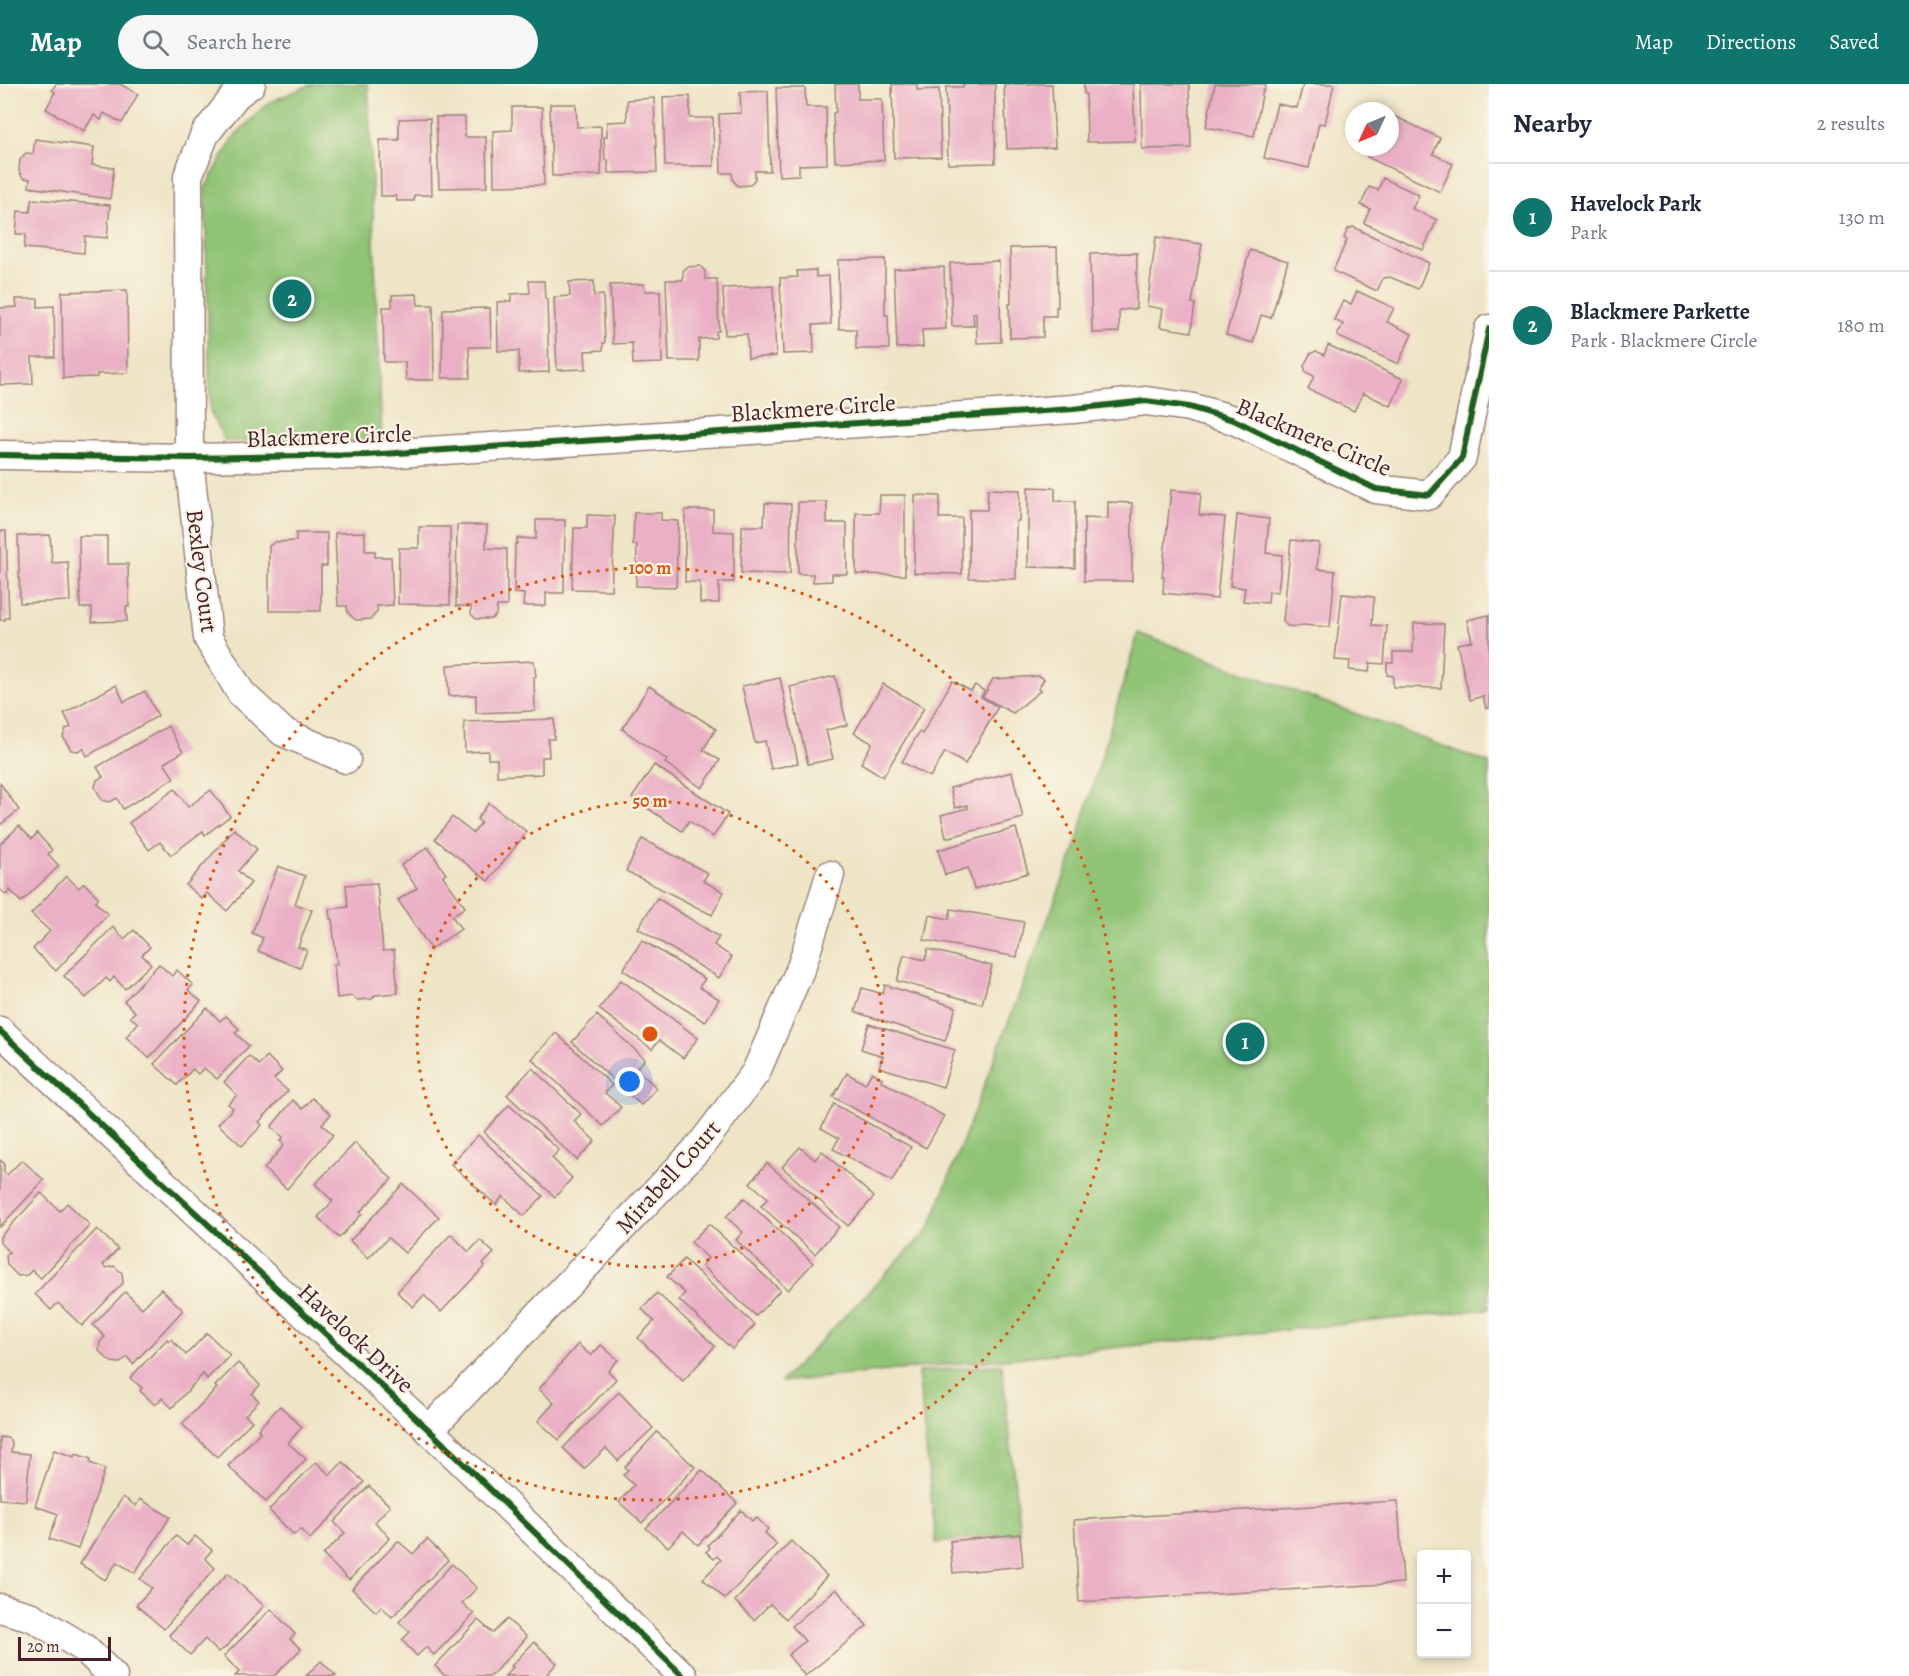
<!DOCTYPE html>
<meta charset="utf-8">
<style>
:root{--surface:#fff;--page:#f6f6f7;--text:#1f2937;--muted:#747a83;--line:#e0e1e3;--accent:#0f766e}
body{margin:0;font-family:Alegreya,serif;background:var(--page);color:var(--text)}
.controls{position:absolute;right:18px;bottom:18px;display:grid;overflow:hidden;border-radius:6px;box-shadow:0 3px 9px #0003}
.controls button{width:54px;height:54px;display:grid;place-items:center;padding:0;border:0;border-bottom:2px solid var(--line);background:var(--surface);color:var(--text);font:30px sans-serif}
.compass{position:absolute;left:1345px;top:18px;width:54px;height:54px;border-radius:50%;background:var(--surface);box-shadow:0 3px 9px #0003;rotate:226deg}
.scale{position:absolute;left:18px;bottom:15px;width:93px;box-sizing:border-box;padding-left:6px;border:3px solid #4a1f2b;border-top:0;font-size:16px;line-height:21px;white-space:nowrap;color:#4a1f2b;-webkit-text-stroke:4px #fcf5e5;paint-order:stroke}
.you{position:absolute;left:630px;top:998px;width:21px;height:21px;margin:-15px;border:4px solid #fff;border-radius:50%;background:#1a73e8;box-shadow:0 0 0 9px #1a73e833}
.badge{display:grid;place-items:center;width:39px;height:39px;border-radius:50%;background:var(--accent);color:#fff;font-size:20px;font-weight:700}
.pin{position:absolute;translate:-50% -50%;border:3px solid #fff;box-shadow:0 2px 6px #0006}
.list{margin:0;padding:0;list-style:none}
h2{display:flex;justify-content:space-between;align-items:center;height:78px;margin:0;padding:0 24px;font-size:26px}
h2 small{font-size:20px;font-weight:400;color:var(--muted)}
.list li{display:grid;grid-template-columns:39px 1fr auto;gap:18px;align-items:center;box-sizing:border-box;height:108px;padding:0 24px;border-top:2px solid var(--line)}
.list b{display:block;font-size:22px;white-space:nowrap}
.list p{margin:0;font-size:20px;white-space:nowrap;color:var(--muted)}
.list em{font-size:20px;font-style:normal;color:var(--muted)}
.icon{flex:none;width:33px;height:33px;fill:none;stroke:currentColor;stroke-width:2;stroke-linecap:round;stroke-linejoin:round}
.map{position:relative;flex:none;width:1489px;height:1592px;overflow:hidden}
header{display:flex;align-items:center;gap:36px;box-sizing:border-box;height:84px;padding:0 30px;background:var(--accent);color:#fff}
header strong{font-size:28px}
nav{display:flex;gap:33px;margin-inline-start:auto;font-size:21px}
.search{width:420px;height:54px;background:var(--page);display:flex;align-items:center;gap:15px;box-sizing:border-box;padding:0 21px;border-radius:33px;color:var(--muted);font-size:22px}
main{display:flex}
aside{flex:1;background:var(--surface)}
.map>svg:first-child{display:block}
.green{fill:#8fc374;stroke:#6c7150;stroke-width:1.5}
.building{fill:#eab0c5}
.lines{fill:none;stroke-linecap:round;stroke-linejoin:round}
.street-casing{stroke:#9c8279;stroke-width:31}
.street{stroke:#fff;stroke-width:28}
.cycleway-casing{stroke:#fcf5e5;stroke-width:10}
.cycleway{stroke:#1b5e20;stroke-width:6}
.ring{fill:none;stroke:#e0560e;stroke-width:3;stroke-dasharray:3 6}
.labels{text-anchor:middle;dominant-baseline:central;stroke-width:4.5;stroke-linejoin:round;paint-order:stroke}
.street-label{font-size:24px;fill:#4a1f2b;stroke:#fcf5e5}
.centre{fill:#e0560e;stroke:#fcf5e5;stroke-width:3}
.ring-label{font-size:18px;text-anchor:middle;font-weight:bold;fill:#e0560e;stroke:#fcf5e5;stroke-width:4.5;stroke-linejoin:round;paint-order:stroke}
</style>
<header>
<strong>Map</strong>
<div class="search"><svg class="icon" aria-label="search" viewBox="0 0 24 24"><circle cx="10" cy="10" r="6"/><path d="M15 15l6 6"/></svg>Search here</div>
<nav><a>Map</a><a>Directions</a><a>Saved</a></nav>
</header>
<main>
<div class="map">
<svg width="1489" height="1592" viewBox="0 0 1489 1592">
<rect width="100%" height="100%" fill="#fcf5e5"/>
<filter id="ink" filterUnits="userSpaceOnUse"><feTurbulence type="fractalNoise" baseFrequency=".0167" numOctaves="2"/><feDisplacementMap in="SourceGraphic" scale="12" xChannelSelector="R" yChannelSelector="G"/><feConvolveMatrix kernelMatrix="1 2 1 2 8 2 1 2 1" color-interpolation-filters="sRGB"/></filter>
<filter id="wash" filterUnits="userSpaceOnUse"><feTurbulence type="fractalNoise" baseFrequency=".008" numOctaves="4" result="noise"/><feDisplacementMap in="SourceGraphic" scale="24" xChannelSelector="R" yChannelSelector="G"/><feGaussianBlur stdDeviation="1.35" result="paint"/><feColorMatrix in="noise" values="0 0 0 0 0 0 0 0 0 0 0 0 0 0 0 0 0 1.4 0 .05"/><feComposite in="paint" operator="in"/></filter>
<g filter="url(#wash)">
<rect width="100%" height="100%" fill="#eee5c7"/>
<g class="green">
<polygon points="312,0 368,0 382,359 225,357 210,327 205,104 234,53 268,19"/>
<polygon points="1138,549 1489,679 1489,1225 781,1298 929,1145 1073,770"/>
<polygon points="1002,1280 1020,1450 936,1459 918,1288"/>
</g>
<g id="blocks">
<g class="building">
<polygon points="56,0 120,0 138,10 122,39 104,29 101,36 94,31 84,47 46,25 55,8 52,6"/>
<polygon points="835,0 858,0 858,15 882,15 884,76 835,78 833,29 836,28"/>
<polygon points="892,0 917,0 917,6 939,5 941,73 894,74"/>
<polygon points="963,0 995,0 995,79 948,80 946,3 963,3"/>
<polygon points="1004,0 1052,0 1055,63 1007,65"/>
<polygon points="1084,0 1133,0 1135,57 1087,58 1086,10 1084,10"/>
<polygon points="1141,0 1189,0 1191,64 1142,65"/>
<polygon points="1215,0 1266,0 1264,7 1263,6 1254,52 1206,43"/>
<polygon points="1303,0 1334,0 1325,40 1319,39 1309,84 1264,74 1277,20 1297,24"/>
<polygon points="776,4 805,4 806,23 826,23 827,80 799,81 799,91 779,92"/>
<polygon points="768,7 770,87 755,87 755,95 750,101 738,102 733,96 732,89 721,89 719,30 741,29 740,8"/>
<polygon points="690,12 690,34 713,34 714,82 665,82 663,13"/>
<polygon points="654,14 657,88 608,89 608,76 605,76 604,53 607,53 607,38 627,37 627,16"/>
<polygon points="550,20 576,20 577,43 601,42 601,91 552,92"/>
<polygon points="512,23 542,23 544,101 494,102 493,47 512,46"/>
<polygon points="1390,30 1440,54 1433,70 1453,80 1440,108 1367,73 1371,65 1368,63 1390,63"/>
<polygon points="436,33 465,33 465,53 486,53 487,103 439,104"/>
<polygon points="430,34 432,111 414,111 414,117 397,117 396,112 381,112 380,56 399,56 399,35"/>
<polygon points="35,55 94,63 92,81 114,84 110,115 29,103 30,95 23,94 19,87 20,75 26,69 33,70"/>
<polygon points="1383,94 1419,111 1412,125 1437,136 1423,166 1364,139 1370,125 1361,121 1369,103 1378,106"/>
<polygon points="32,115 110,121 107,154 85,152 84,169 24,164 26,150 16,150 18,127 30,128"/>
<polygon points="1353,143 1429,179 1418,205 1390,193 1383,194 1377,207 1333,187 1347,156 1344,154 1348,145"/>
<polygon points="1156,153 1202,160 1192,219 1195,220 1191,248 1160,243 1163,225 1147,222"/>
<polygon points="1057,163 1058,223 1056,223 1056,232 1043,232 1043,253 1010,254 1009,220 1011,220 1010,164"/>
<polygon points="1250,166 1288,177 1271,234 1261,231 1253,259 1226,251"/>
<polygon points="1137,169 1136,225 1119,226 1119,248 1092,249 1090,170"/>
<polygon points="885,175 885,231 888,231 889,265 856,265 856,245 839,245 838,176"/>
<polygon points="999,177 1001,258 977,259 976,229 973,229 974,242 952,242 950,179"/>
<polygon points="700,182 705,187 705,195 717,195 719,247 716,247 716,254 699,255 699,277 669,277 666,196 683,196 683,187 687,183"/>
<polygon points="944,183 946,245 922,246 923,263 897,264 894,185"/>
<polygon points="816,186 816,193 829,192 831,240 813,241 814,269 783,270 780,194 798,193 797,187"/>
<polygon points="529,197 544,197 545,215 547,215 549,288 519,289 519,267 498,267 497,218 511,217 511,210 530,209"/>
<polygon points="594,197 594,212 603,211 605,259 603,259 603,266 585,267 586,285 557,286 554,213 570,212 569,198"/>
<polygon points="644,200 645,207 660,207 662,279 633,280 632,259 613,260 610,201"/>
<polygon points="773,202 776,272 748,274 747,250 725,251 723,204"/>
<polygon points="127,206 128,289 97,290 97,293 63,294 62,208"/>
<polygon points="1357,207 1394,224 1387,238 1412,250 1398,280 1337,252 1343,240 1334,236 1343,217 1351,220"/>
<polygon points="417,210 418,221 433,221 434,296 406,296 405,278 384,278 383,223 392,223 392,211"/>
<polygon points="16,215 38,215 38,223 54,222 55,273 32,273 33,300 0,301 0,224 17,223"/>
<polygon points="490,224 491,263 469,263 470,294 442,294 443,225"/>
<polygon points="1328,261 1403,295 1391,322 1363,309 1354,327 1308,305 1314,292 1306,288 1304,282 1310,270 1316,267 1324,271"/>
<polygon points="1028,403 1055,404 1055,417 1075,417 1075,484 1028,483"/>
<polygon points="988,405 1020,406 1019,437 1016,437 1016,495 969,494 969,426 987,426"/>
<polygon points="1171,406 1201,409 1199,431 1225,433 1217,515 1163,509 1164,493 1162,493"/>
<polygon points="880,411 905,411 905,491 856,490 856,429 879,429"/>
<polygon points="915,411 940,412 939,434 962,434 962,490 914,489"/>
<polygon points="798,418 827,418 827,439 847,439 847,490 832,490 832,497 813,498 813,490 798,490"/>
<polygon points="1108,418 1132,419 1132,497 1084,497 1084,434 1108,435"/>
<polygon points="765,419 791,420 790,490 741,489 742,442 764,442"/>
<polygon points="685,426 713,426 713,447 734,448 734,498 719,498 719,519 700,519 700,498 685,498"/>
<polygon points="634,429 661,429 661,436 678,437 676,503 636,502 637,461 633,461"/>
<polygon points="587,431 615,432 611,506 572,505 574,444 587,444"/>
<polygon points="1237,431 1269,435 1266,469 1282,471 1278,508 1269,507 1268,519 1243,517 1245,504 1230,502"/>
<polygon points="536,436 565,436 564,509 546,509 546,522 523,522 524,510 514,509 515,460 517,460 517,454 536,455"/>
<polygon points="457,441 487,441 486,464 507,465 507,522 497,522 496,531 491,535 476,535 471,530 471,522 456,522"/>
<polygon points="419,443 450,443 450,521 398,520 399,464 419,464"/>
<polygon points="0,447 6,447 9,534 5,534 5,536 0,536"/>
<polygon points="365,448 365,467 375,467 375,473 391,473 393,521 377,522 377,528 371,535 356,536 348,529 347,522 338,522 335,449"/>
<polygon points="296,449 327,449 327,482 321,482 321,527 269,527 269,462 275,458 296,457"/>
<polygon points="50,451 52,479 68,478 70,517 20,519 18,452"/>
<polygon points="79,452 107,452 107,480 128,480 129,523 126,523 127,537 92,538 92,524 80,524"/>
<polygon points="1291,456 1319,459 1317,485 1335,487 1330,543 1301,541 1298,543 1287,542 1283,537"/>
<polygon points="1342,510 1374,513 1372,541 1387,542 1384,580 1370,579 1369,588 1349,586 1350,577 1335,576"/>
<polygon points="1489,531 1489,624 1486,625 1483,612 1470,616 1457,560 1472,557 1467,536"/>
<polygon points="1414,539 1444,540 1441,604 1393,603 1393,592 1387,591 1387,579 1393,579 1393,568 1413,568"/>
<polygon points="534,577 536,593 534,593 535,627 476,629 476,611 449,612 447,581"/>
<polygon points="835,592 847,641 826,646 833,675 808,680 790,603"/>
<polygon points="1039,592 1044,595 1038,605 1041,606 1013,629 983,613 993,595"/>
<polygon points="780,594 798,679 771,685 765,657 755,659 742,602"/>
<polygon points="952,597 971,607 975,601 984,607 981,613 998,623 965,680 945,668 930,693 902,678 919,648 922,650"/>
<polygon points="883,600 924,624 883,693 861,679 872,659 854,649"/>
<polygon points="116,601 124,618 145,607 158,632 87,672 83,664 78,667 71,666 63,653 66,645 71,643 64,629"/>
<polygon points="649,602 716,645 703,666 720,676 702,704 665,679 667,676 622,645"/>
<polygon points="554,635 554,655 548,655 549,673 542,673 542,690 497,692 497,675 488,675 488,667 465,668 464,638"/>
<polygon points="168,642 183,668 164,679 174,694 123,725 117,714 110,718 102,716 95,703 97,696 103,693 97,683"/>
<polygon points="654,681 728,730 713,753 689,737 682,747 632,714"/>
<polygon points="1012,688 1023,734 946,754 941,731 968,724 967,721 955,724 950,704"/>
<polygon points="0,699 19,726 0,741"/>
<polygon points="175,705 188,723 211,706 230,732 205,751 203,747 171,771 160,758 149,766 129,739"/>
<polygon points="489,719 527,748 488,797 435,755 452,733 473,749 481,739 477,735"/>
<polygon points="19,742 32,755 37,749 52,766 48,770 59,782 21,818 10,806 6,811 0,805 0,760"/>
<polygon points="1016,744 1028,789 974,805 968,784 945,791 938,766"/>
<polygon points="234,745 257,765 238,787 251,799 227,827 207,809 202,815 186,801"/>
<polygon points="642,755 708,789 703,797 724,808 712,831 626,787"/>
<polygon points="428,763 446,790 443,792 465,823 452,832 461,845 431,865 398,816 417,804 401,781"/>
<polygon points="278,782 305,792 295,820 312,826 298,863 307,866 300,884 258,867 263,854 252,849"/>
<polygon points="66,792 79,804 84,799 99,814 95,818 108,830 56,887 33,865 50,847 31,830"/>
<polygon points="377,799 383,867 394,866 398,909 375,911 372,915 357,916 352,912 337,914 334,880 337,880 332,835 330,835 329,825 348,823 346,801"/>
<polygon points="657,814 719,853 714,861 732,873 719,894 638,844"/>
<polygon points="951,825 1024,838 1017,873 924,856 929,831 949,835"/>
<polygon points="113,843 124,855 134,846 150,863 142,871 151,880 125,905 114,893 110,898 106,894 86,914 64,892"/>
<polygon points="642,856 705,895 699,903 719,915 705,938 623,886"/>
<polygon points="928,865 992,882 982,920 897,897 904,871 925,876"/>
<polygon points="159,880 172,892 177,886 193,901 188,906 201,917 149,974 126,953 138,939 130,933 135,928 124,917"/>
<polygon points="621,896 698,954 683,974 659,956 652,965 599,925"/>
<polygon points="885,901 956,923 945,957 855,928 862,904 883,910"/>
<polygon points="207,924 220,937 226,932 239,945 235,949 249,962 217,995 204,984 198,990 193,985 177,1001 154,980"/>
<polygon points="597,931 645,975 636,985 657,1004 641,1021 572,958"/>
<polygon points="869,940 955,966 943,1003 879,983 883,972 861,965"/>
<polygon points="556,949 612,1001 605,1009 621,1023 603,1042 532,975"/>
<polygon points="249,972 259,981 267,972 282,987 274,995 288,1007 259,1038 262,1041 242,1062 218,1040 233,1024 228,1020 237,1011 224,998"/>
<polygon points="532,984 581,1030 574,1037 595,1057 577,1076 507,1011"/>
<polygon points="872,988 882,994 881,997 944,1032 926,1064 833,1013 847,989 865,1000"/>
<polygon points="312,1014 331,1030 322,1040 333,1051 287,1105 264,1085 284,1061 280,1057 283,1053 271,1043 293,1016 303,1025"/>
<polygon points="834,1020 911,1063 892,1097 833,1065 839,1054 821,1044"/>
<polygon points="509,1021 559,1066 552,1074 572,1094 555,1113 484,1048"/>
<polygon points="478,1051 543,1112 524,1132 503,1112 496,1121 451,1080"/>
<polygon points="355,1059 392,1095 360,1128 362,1130 339,1154 318,1133 333,1117 315,1100"/>
<polygon points="800,1063 815,1076 822,1067 874,1113 848,1142 782,1083"/>
<polygon points="0,1076 4,1079 4,1088 7,1091 22,1076 44,1096 0,1143"/>
<polygon points="767,1079 839,1143 815,1170 761,1122 768,1114 750,1099"/>
<polygon points="403,1100 439,1133 405,1169 388,1154 368,1174 350,1157"/>
<polygon points="41,1109 60,1127 67,1119 90,1141 41,1194 32,1186 27,1191 18,1192 7,1181 6,1171 9,1168 0,1159 0,1153"/>
<polygon points="744,1114 813,1179 788,1206 736,1156 743,1148 726,1133"/>
<polygon points="709,1140 780,1206 756,1232 702,1182 708,1174 691,1158"/>
<polygon points="97,1145 118,1165 103,1181 106,1184 114,1182 122,1189 123,1199 82,1242 58,1219 51,1226 35,1210"/>
<polygon points="451,1150 469,1168 480,1156 494,1169 483,1180 485,1182 441,1228 424,1211 413,1223 397,1208"/>
<polygon points="684,1175 755,1241 732,1265 679,1216 685,1209 667,1193"/>
<polygon points="161,1205 183,1226 133,1280 127,1273 120,1279 111,1278 99,1267 100,1258 105,1253 93,1241 125,1208 142,1224"/>
<polygon points="657,1209 715,1262 683,1297 638,1254 654,1237 642,1225"/>
<polygon points="207,1249 230,1271 207,1295 203,1290 172,1324 162,1314 155,1321 140,1307 142,1304 130,1294 167,1255 169,1257 171,1255 186,1271"/>
<polygon points="578,1260 591,1272 601,1261 618,1276 608,1287 616,1295 559,1356 538,1337 554,1319 539,1305"/>
<polygon points="238,1279 260,1301 252,1310 259,1317 245,1331 252,1337 217,1373 182,1340 217,1304 215,1302"/>
<polygon points="619,1308 653,1344 618,1377 606,1364 584,1385 563,1364"/>
<polygon points="280,1322 302,1343 288,1359 306,1375 266,1418 228,1382 260,1348 258,1345"/>
<polygon points="657,1348 695,1383 642,1439 619,1418 634,1401 623,1391 628,1386 625,1383"/>
<polygon points="0,1353 8,1354 12,1359 11,1368 30,1370 26,1417 0,1415"/>
<polygon points="54,1366 75,1373 76,1370 91,1375 90,1379 105,1385 78,1465 49,1455 58,1430 35,1422"/>
<polygon points="316,1378 330,1391 343,1378 364,1398 310,1455 300,1445 294,1451 269,1426"/>
<polygon points="702,1386 737,1419 698,1461 683,1447 668,1463 646,1444"/>
<polygon points="369,1402 390,1422 375,1438 390,1454 349,1496 323,1471 345,1449 334,1438"/>
<polygon points="123,1413 136,1422 140,1415 170,1433 135,1489 117,1478 105,1496 80,1480"/>
<polygon points="1398,1417 1403,1499 1079,1518 1074,1436"/>
<polygon points="741,1426 752,1437 756,1433 768,1445 765,1449 777,1460 725,1515 703,1495 721,1476 717,1472 714,1475 706,1468 710,1464 708,1461"/>
<polygon points="1020,1450 1023,1482 953,1489 950,1457"/>
<polygon points="176,1452 187,1461 195,1452 212,1466 205,1474 215,1484 164,1545 136,1521 152,1504 140,1495"/>
<polygon points="427,1455 448,1476 392,1533 381,1522 376,1528 352,1505 398,1457 413,1470"/>
<polygon points="791,1457 827,1492 786,1535 770,1520 754,1536 735,1517"/>
<polygon points="452,1480 477,1504 462,1519 474,1530 434,1571 426,1563 417,1572 402,1556 410,1548 399,1538"/>
<polygon points="228,1489 264,1522 225,1564 218,1568 205,1555 190,1571 169,1551"/>
<polygon points="836,1505 867,1542 805,1592 788,1571 805,1557 792,1542"/>
<polygon points="271,1525 295,1550 290,1555 301,1565 274,1592 235,1592 239,1588 224,1572"/>
<polygon points="507,1535 527,1553 491,1592 445,1592 435,1582 478,1536 493,1549"/>
<polygon points="534,1558 557,1579 545,1592 505,1592 513,1583 511,1582"/>
<polygon points="321,1577 336,1592 306,1592"/>
</g>
</g>
</g>
<g filter="url(#ink)">
<use href="#blocks" fill-opacity="0" stroke="#9c8279" stroke-width="1.5"/>
<g class="lines">
<defs>
<g id="street">
<polyline points="251,0 236,11 205,50 188,92 189,374 208,554 241,609 283,648 346,675"/>
<polyline points="0,371 189,374 367,371 1073,325 1146,317 1189,323 1234,336 1376,405 1429,411 1462,374 1489,245"/>
<polyline points="0,947 429,1346 683,1592"/>
<polyline points="429,1346 701,1061 756,988 802,881 830,791"/>
<polyline points="0,1524 32,1533 84,1564 113,1592"/>
</g>
</defs>
<use href="#street" class="street-casing"/>
<use href="#street" class="street"/>
<defs>
<g id="cycleway">
<polyline points="0,371 189,374 367,371 1073,325 1146,317 1189,323 1234,336 1376,405 1429,411 1462,374 1489,245"/>
<polyline points="0,947 429,1346 683,1592"/>
</g>
</defs>
<use href="#cycleway" class="cycleway-casing"/>
<use href="#cycleway" class="cycleway"/>
</g>
</g>
<g class="ring">
<circle cx="650" cy="950" r="233"/>
<circle cx="650" cy="950" r="466"/>
</g>
<g class="labels">
<g class="street-label">
<text transform="translate(813 324) rotate(-4)">Blackmere Circle</text>
<text transform="translate(329 352) rotate(-2)">Blackmere Circle</text>
<text transform="translate(1314 353) rotate(23)">Blackmere Circle</text>
<text transform="translate(202 487) rotate(83)">Bexley Court</text>
<text transform="translate(668 1093) rotate(-48)">Mirabell Court</text>
<text transform="translate(356 1254) rotate(43)">Havelock Drive</text>
</g>
</g>
<circle cx="650" cy="950" r="9" class="centre"/>
<g class="ring-label">
<text x="650" y="490">100 m</text>
<text x="650" y="723">50 m</text>
</g>
</svg>
<div class="controls">
<button>+</button>
<button>−</button>
</div>
<svg class="compass" viewBox="-18 -18 36 36"><path d="M0-13l5 13h-10z" fill="#e53935"/><path d="M0 13l5-13h-10z" fill="#747a83"/></svg>
<div class="scale">20 m</div>
<div class="you"></div>
<div class="pin badge" style="left:1245px;top:958px">1</div>
<div class="pin badge" style="left:292px;top:215px">2</div>
</div>
<aside>
<h2>Nearby<small>2 results</small></h2>
<ul class="list">
<li><span class="badge">1</span><div><b>Havelock Park</b><p>Park</p></div><em>130 m</em></li>
<li><span class="badge">2</span><div><b>Blackmere Parkette</b><p>Park · Blackmere Circle</p></div><em>180 m</em></li>
</ul>
</aside>
</main>
